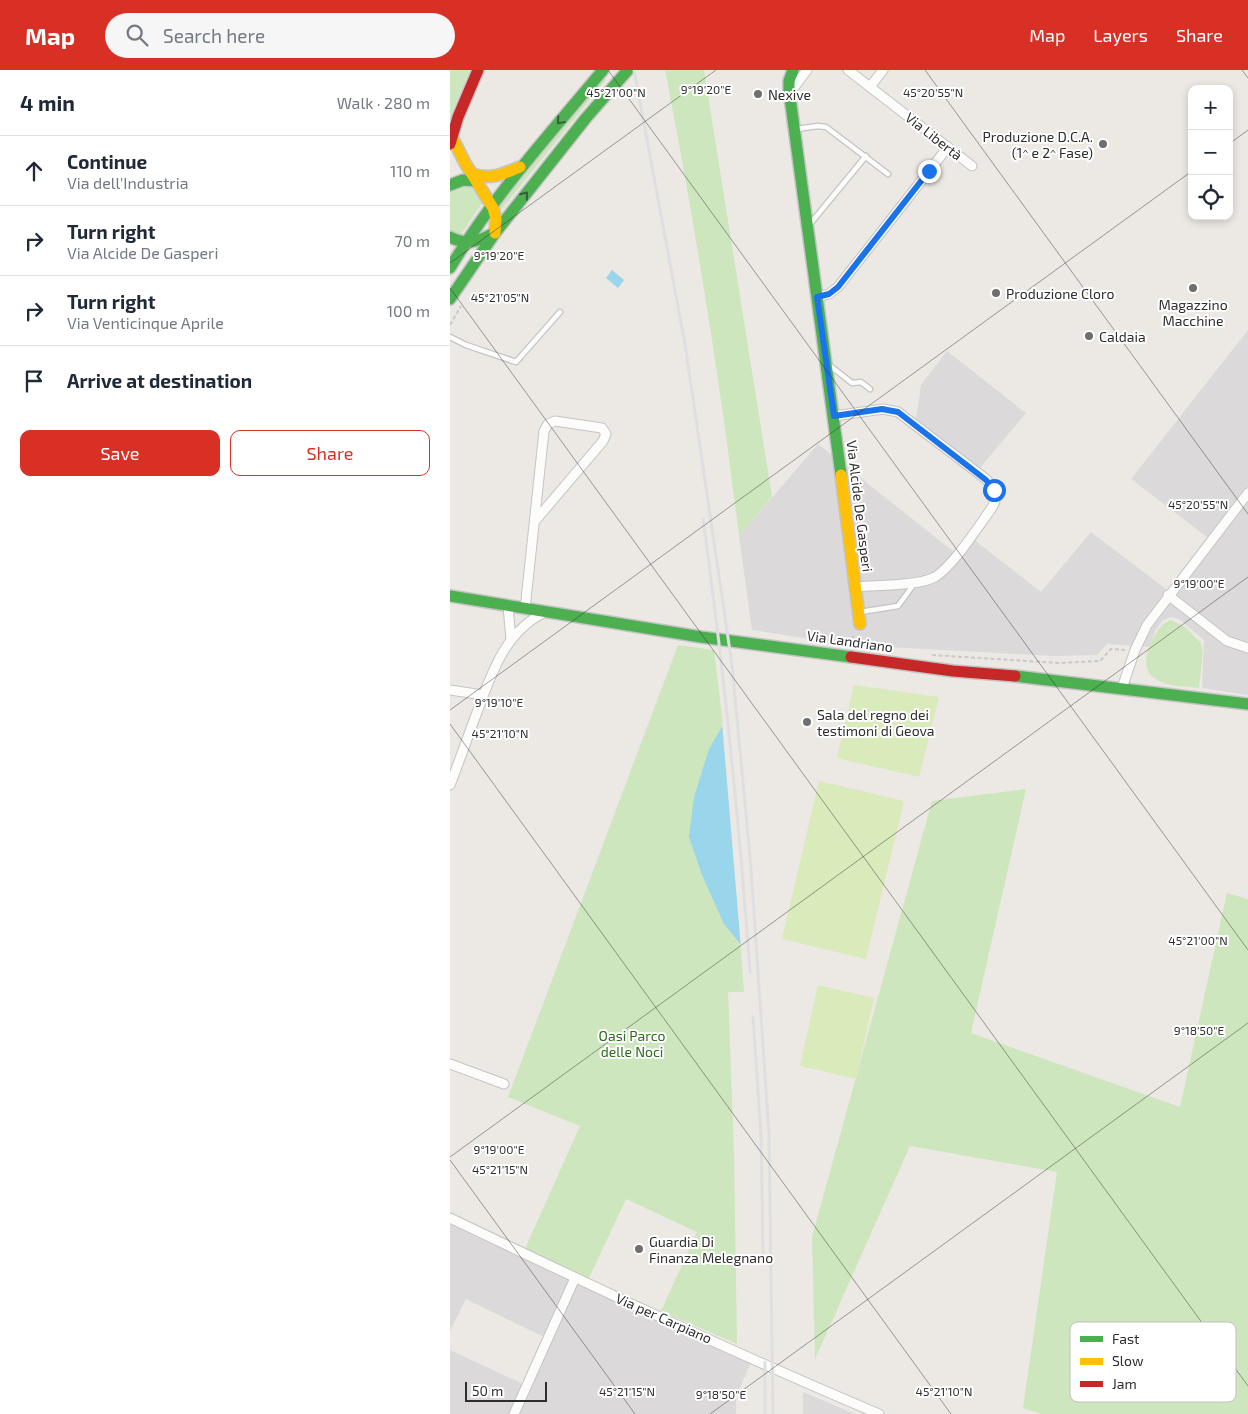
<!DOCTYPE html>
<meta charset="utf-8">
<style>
:root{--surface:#fff;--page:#f6f6f7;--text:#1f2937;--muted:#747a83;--line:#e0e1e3;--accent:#d93025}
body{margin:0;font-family:"Exo 2",sans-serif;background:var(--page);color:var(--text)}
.controls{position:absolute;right:15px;top:15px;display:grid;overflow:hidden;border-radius:10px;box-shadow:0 2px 8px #0003}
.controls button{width:45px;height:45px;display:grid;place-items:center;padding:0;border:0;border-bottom:1px solid var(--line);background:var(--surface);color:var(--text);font:25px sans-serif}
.scale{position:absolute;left:15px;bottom:12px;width:82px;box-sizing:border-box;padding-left:5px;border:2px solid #2e2e2e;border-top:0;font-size:14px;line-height:18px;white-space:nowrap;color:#2e2e2e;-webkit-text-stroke:4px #fff;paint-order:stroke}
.stop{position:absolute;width:15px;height:15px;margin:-11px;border:4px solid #1a73e8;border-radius:50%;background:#fff}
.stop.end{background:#1a73e8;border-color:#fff;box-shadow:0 1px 5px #0008}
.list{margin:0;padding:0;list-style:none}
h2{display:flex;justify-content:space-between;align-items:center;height:65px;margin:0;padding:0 20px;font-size:21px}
h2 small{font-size:16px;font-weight:400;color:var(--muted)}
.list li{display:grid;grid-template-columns:32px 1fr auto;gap:15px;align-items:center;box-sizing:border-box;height:70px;padding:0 20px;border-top:1px solid var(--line)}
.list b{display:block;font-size:19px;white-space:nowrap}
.list p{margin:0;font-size:16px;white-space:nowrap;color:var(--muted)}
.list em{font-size:16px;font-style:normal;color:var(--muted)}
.actions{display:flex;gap:10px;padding:15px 20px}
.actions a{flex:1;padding:11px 0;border:1px solid var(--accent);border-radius:10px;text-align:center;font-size:18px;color:var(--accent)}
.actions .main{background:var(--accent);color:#fff}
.icon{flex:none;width:28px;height:28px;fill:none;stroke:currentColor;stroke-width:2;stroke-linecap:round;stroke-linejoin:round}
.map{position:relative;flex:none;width:798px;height:1344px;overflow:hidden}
header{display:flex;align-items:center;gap:30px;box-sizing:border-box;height:70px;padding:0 25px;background:var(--accent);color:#fff}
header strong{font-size:24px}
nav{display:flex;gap:28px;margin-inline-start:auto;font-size:18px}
.search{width:350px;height:45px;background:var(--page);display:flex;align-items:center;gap:12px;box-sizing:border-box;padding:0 18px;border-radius:28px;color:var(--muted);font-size:19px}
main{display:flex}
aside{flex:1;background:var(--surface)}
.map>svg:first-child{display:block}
.industrial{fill:#dcd9db}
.green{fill:#cee6be}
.pitch{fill:#d9eabb}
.water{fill:#99d6ec}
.pier{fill:#ece8e4}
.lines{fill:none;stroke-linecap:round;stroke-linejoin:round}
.lane-casing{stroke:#c5c4c5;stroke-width:7}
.street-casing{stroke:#c5c4c5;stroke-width:11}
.fast-casing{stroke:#c5c4c5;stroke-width:14}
.slow-casing{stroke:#c5c4c5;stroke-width:14}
.jam-casing{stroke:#c5c4c5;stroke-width:14}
.path{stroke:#c9c9c8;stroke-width:2;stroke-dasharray:4 2.5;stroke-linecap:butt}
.lane{stroke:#fcfcfb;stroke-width:4.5}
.street{stroke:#fcfcfb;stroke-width:9}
.fast{stroke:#4caf50;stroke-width:11}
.slow{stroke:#ffc107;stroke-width:11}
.jam{stroke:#c62828;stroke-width:11}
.rail{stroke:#dfdfe1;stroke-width:3}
.oneway{stroke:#385b3a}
.route{stroke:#1a73e8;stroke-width:6}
.ticks{fill:none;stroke:#2e2e2e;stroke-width:1;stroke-opacity:0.45}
.poi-dot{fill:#706f6e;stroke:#fff;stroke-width:2}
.labels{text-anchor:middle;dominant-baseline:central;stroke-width:4;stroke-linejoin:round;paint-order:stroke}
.poi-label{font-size:14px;fill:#2e2e2e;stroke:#fff;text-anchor:start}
.street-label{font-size:14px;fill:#2e2e2e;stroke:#fff}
.park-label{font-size:14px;fill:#2c6e1b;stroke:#fff}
.key{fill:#fff;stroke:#c0c0c0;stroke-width:1}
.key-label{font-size:14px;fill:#2e2e2e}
.ticks-label{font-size:12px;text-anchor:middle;fill:#2e2e2e;stroke:#fff;stroke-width:4;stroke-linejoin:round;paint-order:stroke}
</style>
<header>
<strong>Map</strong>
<div class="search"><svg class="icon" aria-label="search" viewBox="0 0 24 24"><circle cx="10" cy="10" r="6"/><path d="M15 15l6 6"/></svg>Search here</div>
<nav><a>Map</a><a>Layers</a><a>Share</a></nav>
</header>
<main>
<aside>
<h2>4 min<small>Walk · 280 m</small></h2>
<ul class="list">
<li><svg class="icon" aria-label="ahead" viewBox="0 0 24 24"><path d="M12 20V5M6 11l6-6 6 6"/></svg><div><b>Continue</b><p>Via dell'Industria</p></div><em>110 m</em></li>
<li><svg class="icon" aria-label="right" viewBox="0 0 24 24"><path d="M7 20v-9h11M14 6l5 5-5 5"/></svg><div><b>Turn right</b><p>Via Alcide De Gasperi</p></div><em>70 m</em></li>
<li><svg class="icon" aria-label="right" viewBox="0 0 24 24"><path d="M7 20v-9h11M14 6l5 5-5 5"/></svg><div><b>Turn right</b><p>Via Venticinque Aprile</p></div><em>100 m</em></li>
<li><svg class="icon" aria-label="arrive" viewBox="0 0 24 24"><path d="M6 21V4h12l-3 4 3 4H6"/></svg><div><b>Arrive at destination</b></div></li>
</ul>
<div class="actions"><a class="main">Save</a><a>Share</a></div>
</aside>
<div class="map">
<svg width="798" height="1344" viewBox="0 0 798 1344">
<rect width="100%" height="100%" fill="#ece8e4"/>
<g class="industrial">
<polygon points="798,260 798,625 752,618 754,570 729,549 720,547 712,551 705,561 699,577 657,574 647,585 604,586 400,575 302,560 289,466 368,374 509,486 523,469 591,522 641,462 717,520 757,467 681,409"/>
<polygon points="497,281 576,343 529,399 466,349 471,315"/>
<polygon points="2,1152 301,1292 286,1327 286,1344 0,1344 0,1280 73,1314 94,1267 16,1229 0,1261 0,1156"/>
<polygon points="353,1322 405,1344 353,1344"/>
</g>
<g class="green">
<polygon points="0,0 20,0 0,47"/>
<path d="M215 0H254L322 427 289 466C270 310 245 154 215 0Z"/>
<polygon points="154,8 156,10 48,144 45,135"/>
<polygon points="14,114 20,116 33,132 9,167 0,161 0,119"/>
<path d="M721 550 735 557 751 573 753 582 749 618C735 616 715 617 704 608 699 604 696 598 696 591 696 579 708 553 721 550Z"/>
<polygon points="228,575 264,580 277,688 294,922 278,922 284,1081 287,1274 211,1241 247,1162 176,1129 139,1208 74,1181 130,1056 58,1027"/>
<polygon points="576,719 521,963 730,1037 777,823 798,829 798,1344 591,1344 573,1338 607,1102 460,1076 365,1289 362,1167 482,731"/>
</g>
<g class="pitch">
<polygon points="404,615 489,627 469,707 387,688"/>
<polygon points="369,711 454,731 416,889 332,869"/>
<polygon points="368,915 424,928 406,1009 350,996"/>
</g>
<g class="water">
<polygon points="162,200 174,210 168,218 156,208"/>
<polygon points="273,655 291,875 274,854 252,805 239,767 244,727 259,679"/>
</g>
<polygon class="pier" points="272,652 275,654 288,806 293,875 291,878"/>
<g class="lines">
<defs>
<g id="lane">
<polyline points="346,59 368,56 376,57 438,104"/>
<polyline points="360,154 416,86"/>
<polyline points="0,267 16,275 66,292 110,242"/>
<polyline points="379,295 402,313 411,312 420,319"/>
<polyline points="410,542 448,536 464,514"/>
</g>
<g id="street">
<polyline points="398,0 522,96"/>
<polyline points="420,17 433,0"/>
<polyline points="339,24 357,0"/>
<polyline points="367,227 379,224 388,217 498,77"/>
<path d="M384 346 433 339 448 342 536 409C545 418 549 428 541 439 528 457 503 496 485 507 469 516 425 515 405 517"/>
<polyline points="718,525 777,571 798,578"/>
<polyline points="58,536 61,570"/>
<polyline points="75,539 94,361 98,354 105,351 152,358 156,364 153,371 85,451"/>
<polyline points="672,618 685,580 697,555 798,423"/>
<polyline points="0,620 33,625"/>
<path d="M0 715C9 692 17 669 26 645 41 605 54 562 95 542"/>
<polyline points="0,994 54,1014"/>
<path d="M0 1148C142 1216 284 1283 429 1344"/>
<polyline points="64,1344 125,1208"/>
</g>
<g id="fast">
<polyline points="343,0 339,11 339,20 391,405"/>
<polyline points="0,115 13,110 26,111"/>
<path d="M0 167C15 175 28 172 42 164"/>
<path d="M0 198C43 126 100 64 153 0"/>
<polyline points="0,229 45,163 136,48 178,0"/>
<polyline points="0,526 251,567 401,587"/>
<polyline points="565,606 798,634"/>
</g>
<g id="slow">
<polyline points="2,67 15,93 43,138 46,149 45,163"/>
<path d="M21 103C38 111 54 104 70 97"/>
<polyline points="391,405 410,554"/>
</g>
<g id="jam">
<polyline points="0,74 8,47 28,0"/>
<polyline points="401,587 503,601 565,606"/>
</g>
</defs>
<use href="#lane" class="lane-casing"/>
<use href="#street" class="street-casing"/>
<use href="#fast" class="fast-casing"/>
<use href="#slow" class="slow-casing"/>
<use href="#jam" class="jam-casing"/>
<g class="path">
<polyline points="0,255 11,236"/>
<polyline points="401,576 404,564"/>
<polyline points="482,585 609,593 650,591 661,579 675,580"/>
</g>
<use href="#lane" class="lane"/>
<use href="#street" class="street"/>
<use href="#fast" class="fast"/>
<use href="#slow" class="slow"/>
<use href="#jam" class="jam"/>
<g class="rail">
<polyline points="184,0 235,274 282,595 301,798 319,1064 323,1344"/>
<path d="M253 449C274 600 289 751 300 902"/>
<polyline points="303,947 311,1065 313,1184"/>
<polyline points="315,1344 315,1292"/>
</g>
</g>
<defs><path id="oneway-chevron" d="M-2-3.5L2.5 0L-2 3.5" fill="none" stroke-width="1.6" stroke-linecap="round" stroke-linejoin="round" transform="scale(1.25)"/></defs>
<g class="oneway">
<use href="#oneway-chevron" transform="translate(110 51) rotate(130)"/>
<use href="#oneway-chevron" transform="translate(75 125) rotate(-51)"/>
</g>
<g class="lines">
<polyline class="route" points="479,101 388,217 379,224 367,227 384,346 432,339 448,342 536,410 544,420"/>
</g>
<path class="ticks" d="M158 0 798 880M475 0 798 444M792 0 798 8M779 74 798 60M0 193 266 0M0 218 798 1316M0 640 742 101M0 654 501 1344M0 1087 798 507M0 1090 185 1344M260 1344 798 953"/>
<g class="poi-dot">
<circle cx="308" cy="24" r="5"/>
<circle cx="653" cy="74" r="5"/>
<circle cx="743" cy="218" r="5"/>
<circle cx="546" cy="223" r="5"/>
<circle cx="639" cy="266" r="5"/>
<circle cx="357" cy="652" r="5"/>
<circle cx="189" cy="1179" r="5"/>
</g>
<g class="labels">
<g class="poi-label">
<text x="318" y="24">Nexive</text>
<text x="643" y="66" text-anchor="end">Produzione D.C.A.<tspan x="643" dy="16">(1^ e 2^ Fase)</tspan></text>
<text x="556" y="223">Produzione Cloro</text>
<text x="743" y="234" text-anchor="middle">Magazzino<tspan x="743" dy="16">Macchine</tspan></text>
<text x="649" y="266">Caldaia</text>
<text x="367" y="644">Sala del regno dei<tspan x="367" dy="16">testimoni di Geova</tspan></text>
<text x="199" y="1171">Guardia Di<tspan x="199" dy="16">Finanza Melegnano</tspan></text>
</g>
<g class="street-label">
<text transform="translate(484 66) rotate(38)">Via Libertà</text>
<text transform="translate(410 436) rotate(83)">Via Alcide De Gasperi</text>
<text transform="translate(400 571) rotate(8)">Via Landriano</text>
<text transform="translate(214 1248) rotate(24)">Via per Carpiano</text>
</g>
<g class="park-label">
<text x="182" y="965">Oasi Parco<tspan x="182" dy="16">delle Noci</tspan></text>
</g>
</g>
<rect x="620" y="1252" width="166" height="80" rx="8" class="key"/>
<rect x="630" y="1266" width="23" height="6" fill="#4caf50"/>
<rect x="630" y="1288" width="23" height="7" fill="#ffc107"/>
<rect x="630" y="1311" width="23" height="6" fill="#c62828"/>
<g class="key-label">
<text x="662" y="1274">Fast</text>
<text x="662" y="1296">Slow</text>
<text x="662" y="1319">Jam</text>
</g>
<g class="ticks-label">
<text x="256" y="24">9°19'20"E</text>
<text x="166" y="27">45°21'00"N</text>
<text x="483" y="27">45°20'55"N</text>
<text x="49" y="190">9°19'20"E</text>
<text x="50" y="232">45°21'05"N</text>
<text x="748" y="439">45°20'55"N</text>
<text x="749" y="518">9°19'00"E</text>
<text x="49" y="637">9°19'10"E</text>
<text x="50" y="668">45°21'10"N</text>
<text x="748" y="875">45°21'00"N</text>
<text x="749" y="965">9°18'50"E</text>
<text x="49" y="1084">9°19'00"E</text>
<text x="50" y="1104">45°21'15"N</text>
<text x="177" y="1326">45°21'15"N</text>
<text x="494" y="1326">45°21'10"N</text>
<text x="271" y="1329">9°18'50"E</text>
</g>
</svg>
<div class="controls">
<button>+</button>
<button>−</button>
<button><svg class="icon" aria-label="locate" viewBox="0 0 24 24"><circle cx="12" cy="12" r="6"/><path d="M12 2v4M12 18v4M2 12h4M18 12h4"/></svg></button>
</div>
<div class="scale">50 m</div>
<div class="stop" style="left:544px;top:420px"></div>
<div class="stop end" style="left:479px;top:101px"></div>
</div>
</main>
